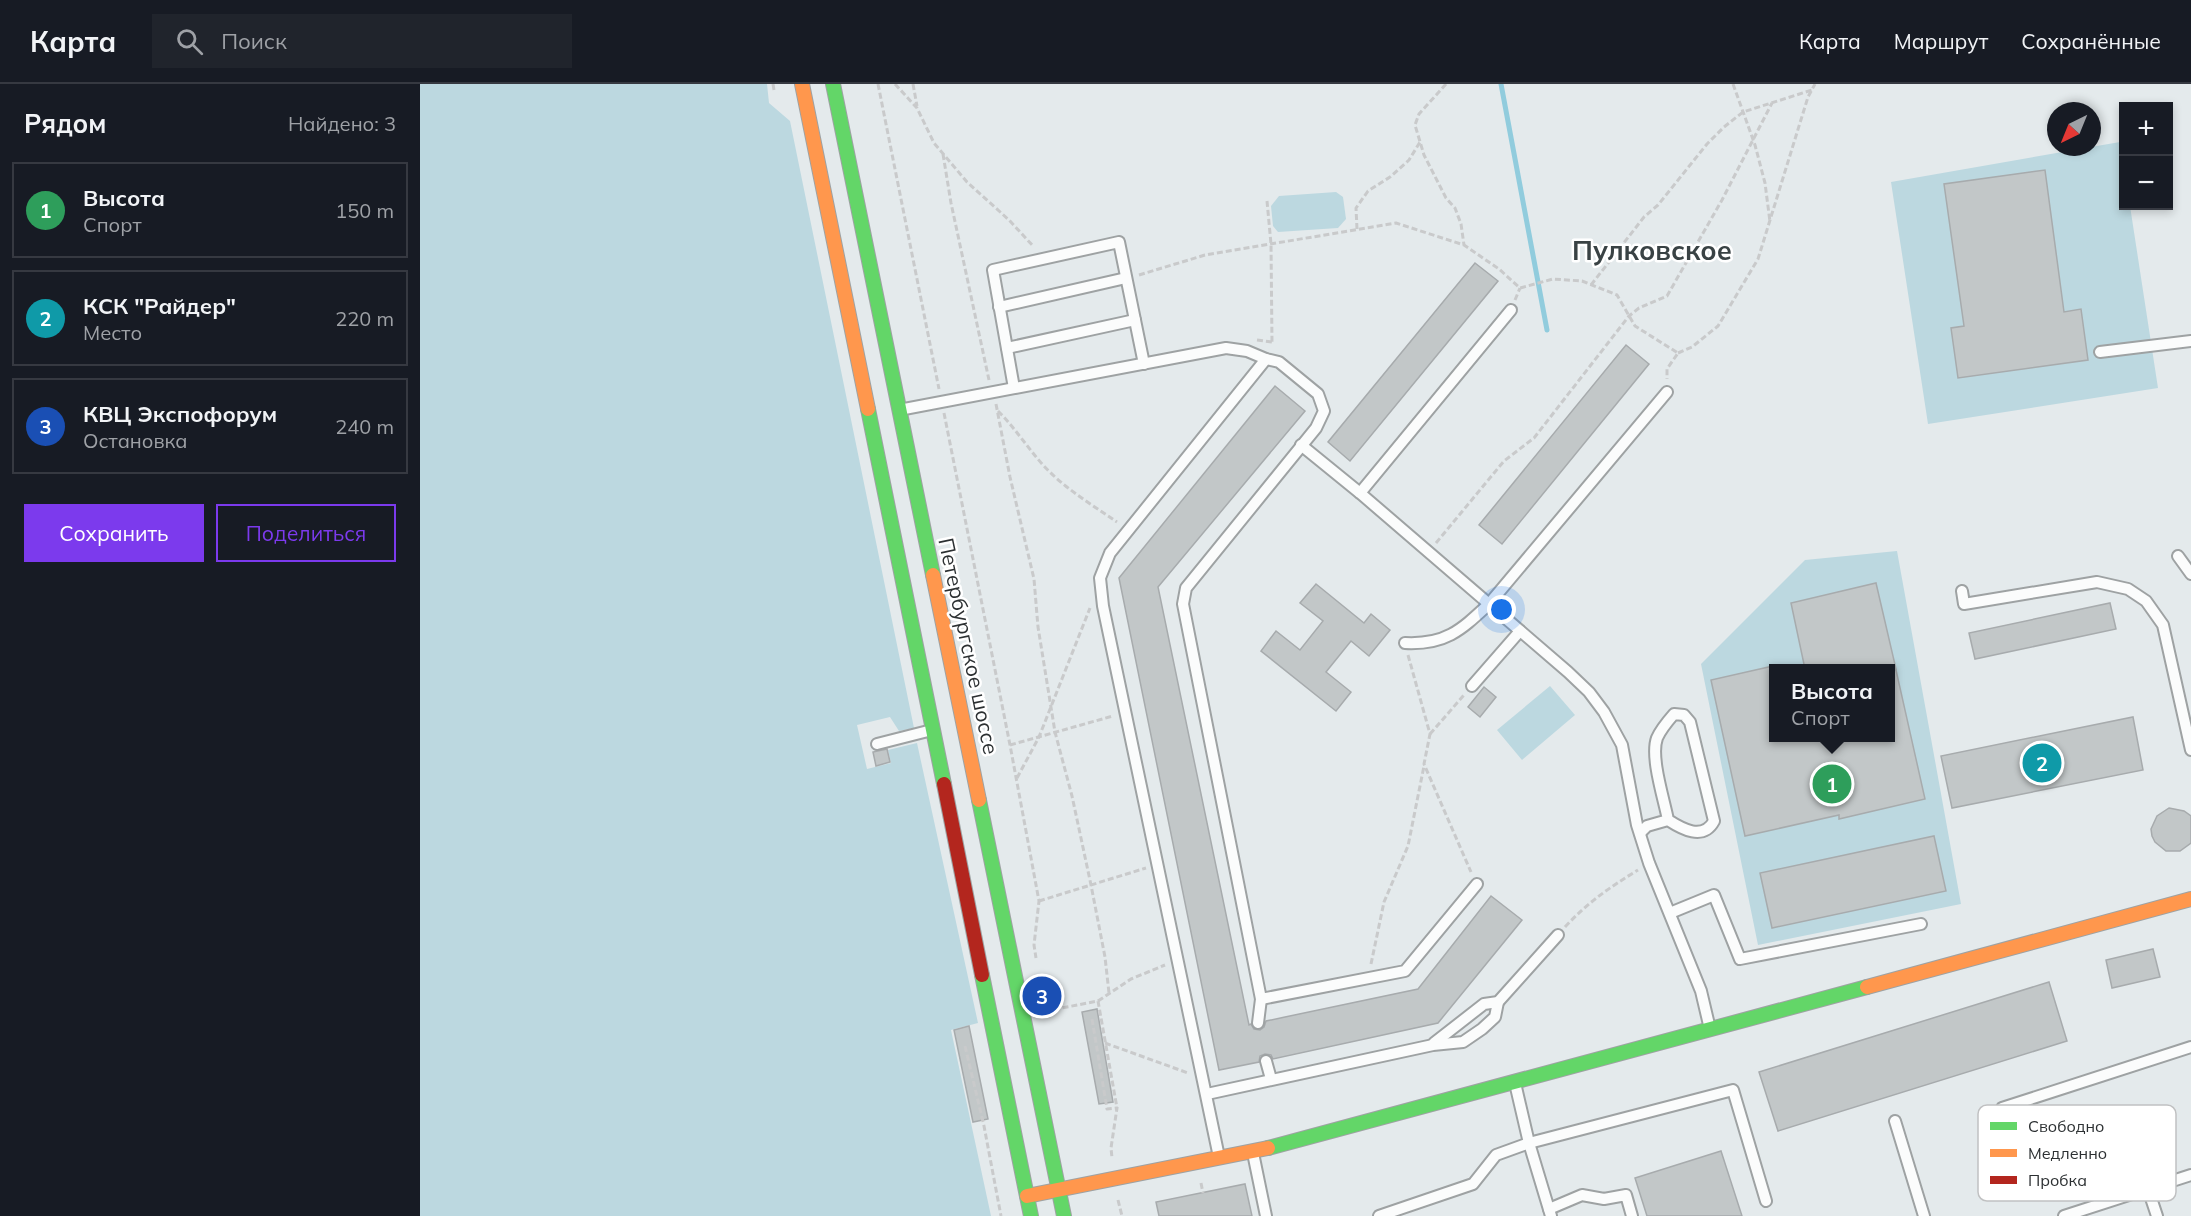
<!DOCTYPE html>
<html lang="ru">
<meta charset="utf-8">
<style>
:root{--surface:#171b24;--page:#20242c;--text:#f1f3f6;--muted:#9ea1a6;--line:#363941;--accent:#7c3aed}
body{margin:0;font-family:Mulish,sans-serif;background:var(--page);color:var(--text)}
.controls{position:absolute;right:18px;top:18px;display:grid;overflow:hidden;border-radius:0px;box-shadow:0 3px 9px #0003}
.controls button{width:54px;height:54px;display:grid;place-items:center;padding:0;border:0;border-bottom:2px solid var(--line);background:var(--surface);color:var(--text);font:30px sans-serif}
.compass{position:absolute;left:1627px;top:18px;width:54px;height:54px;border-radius:50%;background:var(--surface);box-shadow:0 3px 9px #0003;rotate:223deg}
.you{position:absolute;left:1082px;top:526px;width:21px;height:21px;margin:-15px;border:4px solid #fff;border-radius:50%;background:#1a73e8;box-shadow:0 0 0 9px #1a73e833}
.badge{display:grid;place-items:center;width:39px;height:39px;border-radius:50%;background:var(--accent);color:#fff;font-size:20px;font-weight:700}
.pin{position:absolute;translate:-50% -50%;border:3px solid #fff;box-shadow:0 2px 6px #0006}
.popup{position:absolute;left:1349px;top:580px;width:126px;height:78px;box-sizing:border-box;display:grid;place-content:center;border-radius:0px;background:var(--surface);filter:drop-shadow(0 2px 4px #0005);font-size:20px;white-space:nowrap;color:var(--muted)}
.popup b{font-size:22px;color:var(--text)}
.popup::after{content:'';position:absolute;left:50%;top:100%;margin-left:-12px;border:12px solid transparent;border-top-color:var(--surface)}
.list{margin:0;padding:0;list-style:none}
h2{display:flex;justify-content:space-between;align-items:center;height:78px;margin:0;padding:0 24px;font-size:26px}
h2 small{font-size:20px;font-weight:400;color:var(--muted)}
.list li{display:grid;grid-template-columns:39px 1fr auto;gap:18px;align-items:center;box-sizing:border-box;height:96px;margin:0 12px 12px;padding:0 12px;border:2px solid var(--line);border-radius:0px}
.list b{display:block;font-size:22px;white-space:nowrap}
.list p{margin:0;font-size:20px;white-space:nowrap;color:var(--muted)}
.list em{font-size:20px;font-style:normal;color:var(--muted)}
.actions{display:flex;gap:12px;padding:18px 24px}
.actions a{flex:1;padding:14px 0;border:2px solid var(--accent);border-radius:0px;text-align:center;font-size:21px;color:var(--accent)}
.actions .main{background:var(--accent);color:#fff}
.icon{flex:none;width:33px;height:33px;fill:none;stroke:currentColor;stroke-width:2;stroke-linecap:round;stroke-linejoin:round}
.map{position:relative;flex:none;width:1771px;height:1132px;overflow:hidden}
header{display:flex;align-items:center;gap:36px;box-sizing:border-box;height:84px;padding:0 30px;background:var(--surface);border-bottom:2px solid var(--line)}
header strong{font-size:28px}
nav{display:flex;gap:33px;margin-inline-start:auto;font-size:21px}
.search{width:420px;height:54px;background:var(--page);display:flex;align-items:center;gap:15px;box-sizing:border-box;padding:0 21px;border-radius:0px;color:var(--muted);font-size:22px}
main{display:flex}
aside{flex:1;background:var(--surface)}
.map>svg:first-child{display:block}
.green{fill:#bcd8e0;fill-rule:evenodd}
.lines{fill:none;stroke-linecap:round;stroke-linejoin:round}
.stream{stroke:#91ccdd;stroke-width:5}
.building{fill:#c2c7c8;stroke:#a7abad;stroke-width:1.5}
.lane-casing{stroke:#9ea2a3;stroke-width:14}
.fast-casing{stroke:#9ea2a3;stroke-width:16}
.slow-casing{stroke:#9ea2a3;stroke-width:16}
.jam-casing{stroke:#9ea2a3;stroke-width:16}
.path{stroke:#c9cacb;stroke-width:3;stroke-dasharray:6 3;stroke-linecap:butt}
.lane{stroke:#fbfcfc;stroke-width:10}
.fast{stroke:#63d668;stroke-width:14}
.slow{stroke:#ff974d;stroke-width:14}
.jam{stroke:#b3261e;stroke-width:14}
.labels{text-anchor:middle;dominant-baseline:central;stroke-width:5;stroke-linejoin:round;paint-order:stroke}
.street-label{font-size:21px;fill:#2c3032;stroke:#fff}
.district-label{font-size:27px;font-weight:bold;fill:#394244;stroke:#fff}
.key{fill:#fff;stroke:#c0c1c2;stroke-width:1.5}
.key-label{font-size:16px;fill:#2c3032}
</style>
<header>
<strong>Карта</strong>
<div class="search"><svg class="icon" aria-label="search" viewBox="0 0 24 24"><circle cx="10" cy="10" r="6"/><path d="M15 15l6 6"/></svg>Поиск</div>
<nav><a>Карта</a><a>Маршрут</a><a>Сохранённые</a></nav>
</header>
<main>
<aside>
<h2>Рядом<small>Найдено: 3</small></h2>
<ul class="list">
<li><span class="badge" style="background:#2e9e5b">1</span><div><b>Высота</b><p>Спорт</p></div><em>150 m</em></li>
<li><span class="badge" style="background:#0f9aa8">2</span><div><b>КСК &quot;Райдер&quot;</b><p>Место</p></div><em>220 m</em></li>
<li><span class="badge" style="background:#1a4fb4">3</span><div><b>КВЦ Экспофорум</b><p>Остановка</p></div><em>240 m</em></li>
</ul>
<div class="actions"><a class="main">Сохранить</a><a>Поделиться</a></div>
</aside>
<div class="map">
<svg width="1771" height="1132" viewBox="0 0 1771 1132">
<rect width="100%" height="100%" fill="#e4eaec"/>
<g class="green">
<polygon points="0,0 347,0 349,19 370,37 494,644 479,647 470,633 437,641 447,685 471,679 468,666 497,659 558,939 531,946 571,1132 0,1132"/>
<polygon points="1700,58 1703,79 1704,122 1710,122 1738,304 1508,340 1471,98"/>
<polygon points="916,108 923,113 926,135 918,144 858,148 853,142 851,122 859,112"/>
<path d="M1477 467 1541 820 1338 861 1281 580 1385 476ZM1354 584H1470V654H1354Z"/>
<polygon points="1130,602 1155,631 1102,676 1077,646"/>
</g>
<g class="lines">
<polyline class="stream" points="1081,0 1127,246"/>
</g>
<g class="building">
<polygon points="1625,86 1644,228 1661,225 1668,276 1538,294 1531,244 1544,242 1524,100"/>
<polygon points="1055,179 1078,197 930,377 908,358"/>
<polygon points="1206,261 1229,280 1082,460 1059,441"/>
<polygon points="855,302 885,327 738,503 829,941 831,940 834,945 840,946 844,943 846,937 998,905 1071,812 1102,836 1018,939 853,975 851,971 845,970 840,972 839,978 799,986 699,494"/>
<polygon points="1456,499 1476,585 1385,585 1371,519"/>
<polygon points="896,500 944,539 951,530 970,546 949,572 931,557 906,588 931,608 916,627 841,567 856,547 880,566 903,537 880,519"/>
<polygon points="1690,519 1696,545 1555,575 1549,549"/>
<polygon points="1353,582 1353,654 1470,654 1470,586 1476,586 1505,715 1419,735 1419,731 1325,752 1291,596"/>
<polygon points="1064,603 1076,613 1060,633 1048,623"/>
<polygon points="1713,633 1723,686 1532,724 1521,672"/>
<polygon points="467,665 470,678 456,682 453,668"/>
<polygon points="1749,724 1764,727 1771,732 1771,759 1760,767 1746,767 1735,758 1732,752 1731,745 1737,732"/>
<polygon points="1514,752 1526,807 1352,844 1340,789"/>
<polygon points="1733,865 1740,893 1692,904 1686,876"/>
<polygon points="1629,898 1647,957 1358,1047 1339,988"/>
<polygon points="677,925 693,1018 679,1020 662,928"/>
<polygon points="549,942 568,1035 553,1038 534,946"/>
<polygon points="1301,1067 1322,1132 1227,1132 1215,1094"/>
<polygon points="825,1100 832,1132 739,1132 736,1118"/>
</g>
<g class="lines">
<defs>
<g id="lane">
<polyline points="579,223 706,194"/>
<polyline points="587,264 715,236"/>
<polyline points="1680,268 1771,257"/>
<polyline points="594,304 573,186 699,158 724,280"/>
<polyline points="479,326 806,264 827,267 846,275 859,278 898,310 904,327 896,344 766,504 763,520 841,915 985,887 1057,800"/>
<polyline points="881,361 940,409 1148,588 1169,608 1184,628 1202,661 1217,741 1229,779 1281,907 1290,945"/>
<polyline points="940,409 1091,226"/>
<polyline points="1758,472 1771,490"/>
<polyline points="1542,507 1544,520 1677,498 1708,505 1726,517 1743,541 1771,666"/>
<path d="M985 559C1026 561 1041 546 1069 520L1247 308"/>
<polyline points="1052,602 1100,547"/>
<polyline points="457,660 512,646"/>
<path d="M1220 749 1227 742 1248 736C1262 745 1283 757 1294 737L1270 638 1264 631 1254 630C1247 638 1241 645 1237 654 1230 673 1244 715 1248 736"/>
<polyline points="1250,829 1294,811 1320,875 1501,840"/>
<polyline points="838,939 841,915"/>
<polyline points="1014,959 1064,920 1078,918 1138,851"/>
<polyline points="846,977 851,995"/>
<polyline points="1095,999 1109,1059 1131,1132"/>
<polyline points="787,1010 1013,961 1043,958 1062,945 1075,933 1078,918"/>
<polyline points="1582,1024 1771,963"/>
<polyline points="1475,1037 1504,1132"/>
<polyline points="833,1069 846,1132"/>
<polyline points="799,1073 683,522 680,494 690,469 846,275"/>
<polyline points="1728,1105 1737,1132"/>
<polyline points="1129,1125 1162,1111 1184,1115 1206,1111 1212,1132"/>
<polyline points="959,1132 1053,1100 1076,1071 1109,1059 1313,1006 1346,1117"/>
<polyline points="1644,1132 1771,1091"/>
</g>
<g id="fast">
<polyline points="413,0 513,491"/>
<polyline points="448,325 524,700"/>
<polyline points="559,716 644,1132"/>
<polyline points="562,891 611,1132"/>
<polyline points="848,1064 1447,903"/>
</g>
<g id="slow">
<polyline points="382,0 448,325"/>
<polyline points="513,491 559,716"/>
<polyline points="1447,903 1771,815"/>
<polyline points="607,1112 848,1064"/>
</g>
<polyline id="jam" points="524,700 562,891"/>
</defs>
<use href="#lane" class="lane-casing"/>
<use href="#fast" class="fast-casing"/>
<use href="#slow" class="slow-casing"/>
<use href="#jam" class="jam-casing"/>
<g class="path">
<polyline points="353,0 354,6"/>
<polyline points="458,0 519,305"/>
<polyline points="475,0 497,24 514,59 547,98 589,136 614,163"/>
<polyline points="493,0 497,22"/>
<polyline points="1026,0 999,30 995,41 1004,71 1026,114 1035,124 1041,140 1044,161"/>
<polyline points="1313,0 1335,61 1345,99 1350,138"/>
<polyline points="523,70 531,119 569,296"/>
<polyline points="847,117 851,160 852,259"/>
<polyline points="937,145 936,124 948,107 970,93 989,76 1000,58"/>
<polyline points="719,191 785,171 976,139 1044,161 1079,185 1100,204 1133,195 1162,197 1197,211 1215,242 1258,269 1247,285 1247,295"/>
<polyline points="1171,201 1224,133 1238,121 1287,60 1304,43 1323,28 1392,6"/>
<polyline points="1095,216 1100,204"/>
<polyline points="837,256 852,258"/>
<polyline points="1258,269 1272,263 1298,242 1338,175 1388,13 1395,0"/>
<polyline points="576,320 590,393 614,495 618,543 635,648 652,712 671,801 685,873 689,909"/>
<path d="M578 327C595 344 607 363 623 381 644 404 672 421 697 438"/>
<polyline points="524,329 590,661 619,817 614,861 616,874"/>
<polyline points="1016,459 1084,377 1114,354 1209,232 1219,224 1247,212 1302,116 1352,19"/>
<polyline points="988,571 1010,650 1004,680 1051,788"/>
<polyline points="1010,650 1044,611"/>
<polyline points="590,661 693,632"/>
<polyline points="597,694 619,653 670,524"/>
<polyline points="619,817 726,784"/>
<path d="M1145 843C1167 819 1190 803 1218 786"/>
<polyline points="951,880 964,818 988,762 1004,682"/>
<polyline points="623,913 631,926 678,917 697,1024"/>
<polyline points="678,917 711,895 745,881"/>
<polyline points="672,935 687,1025 697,1024 691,1064 692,1074"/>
<polyline points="685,959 768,989"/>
<polyline points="545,962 564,1042 581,1132"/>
<polyline points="781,1099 783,1109"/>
<polyline points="698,1116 702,1132"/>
</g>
<use href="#lane" class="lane"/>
<use href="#fast" class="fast"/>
<use href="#slow" class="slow"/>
<use href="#jam" class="jam"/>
</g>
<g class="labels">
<g class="street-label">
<text transform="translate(549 562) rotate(78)">Петербургское шоссе</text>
</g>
<g class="district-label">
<text x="1232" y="166">Пулковское</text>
</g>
</g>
<rect x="1558" y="1021" width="198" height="96" rx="9" class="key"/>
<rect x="1570" y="1038" width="27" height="8" fill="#63d668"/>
<rect x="1570" y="1065" width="27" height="8" fill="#ff974d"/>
<rect x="1570" y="1092" width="27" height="8" fill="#b3261e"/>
<g class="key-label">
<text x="1608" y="1048">Свободно</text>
<text x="1608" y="1075">Медленно</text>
<text x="1608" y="1102">Пробка</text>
</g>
</svg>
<div class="controls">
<button>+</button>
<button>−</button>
</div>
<svg class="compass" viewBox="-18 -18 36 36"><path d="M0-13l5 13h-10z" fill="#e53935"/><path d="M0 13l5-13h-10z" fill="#9ea1a6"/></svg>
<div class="you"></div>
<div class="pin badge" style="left:1412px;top:700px;background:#2e9e5b">1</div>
<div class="popup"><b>Высота</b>Спорт</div>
<div class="pin badge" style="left:1622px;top:679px;background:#0f9aa8">2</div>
<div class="pin badge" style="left:622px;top:912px;background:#1a4fb4">3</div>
</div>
</main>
